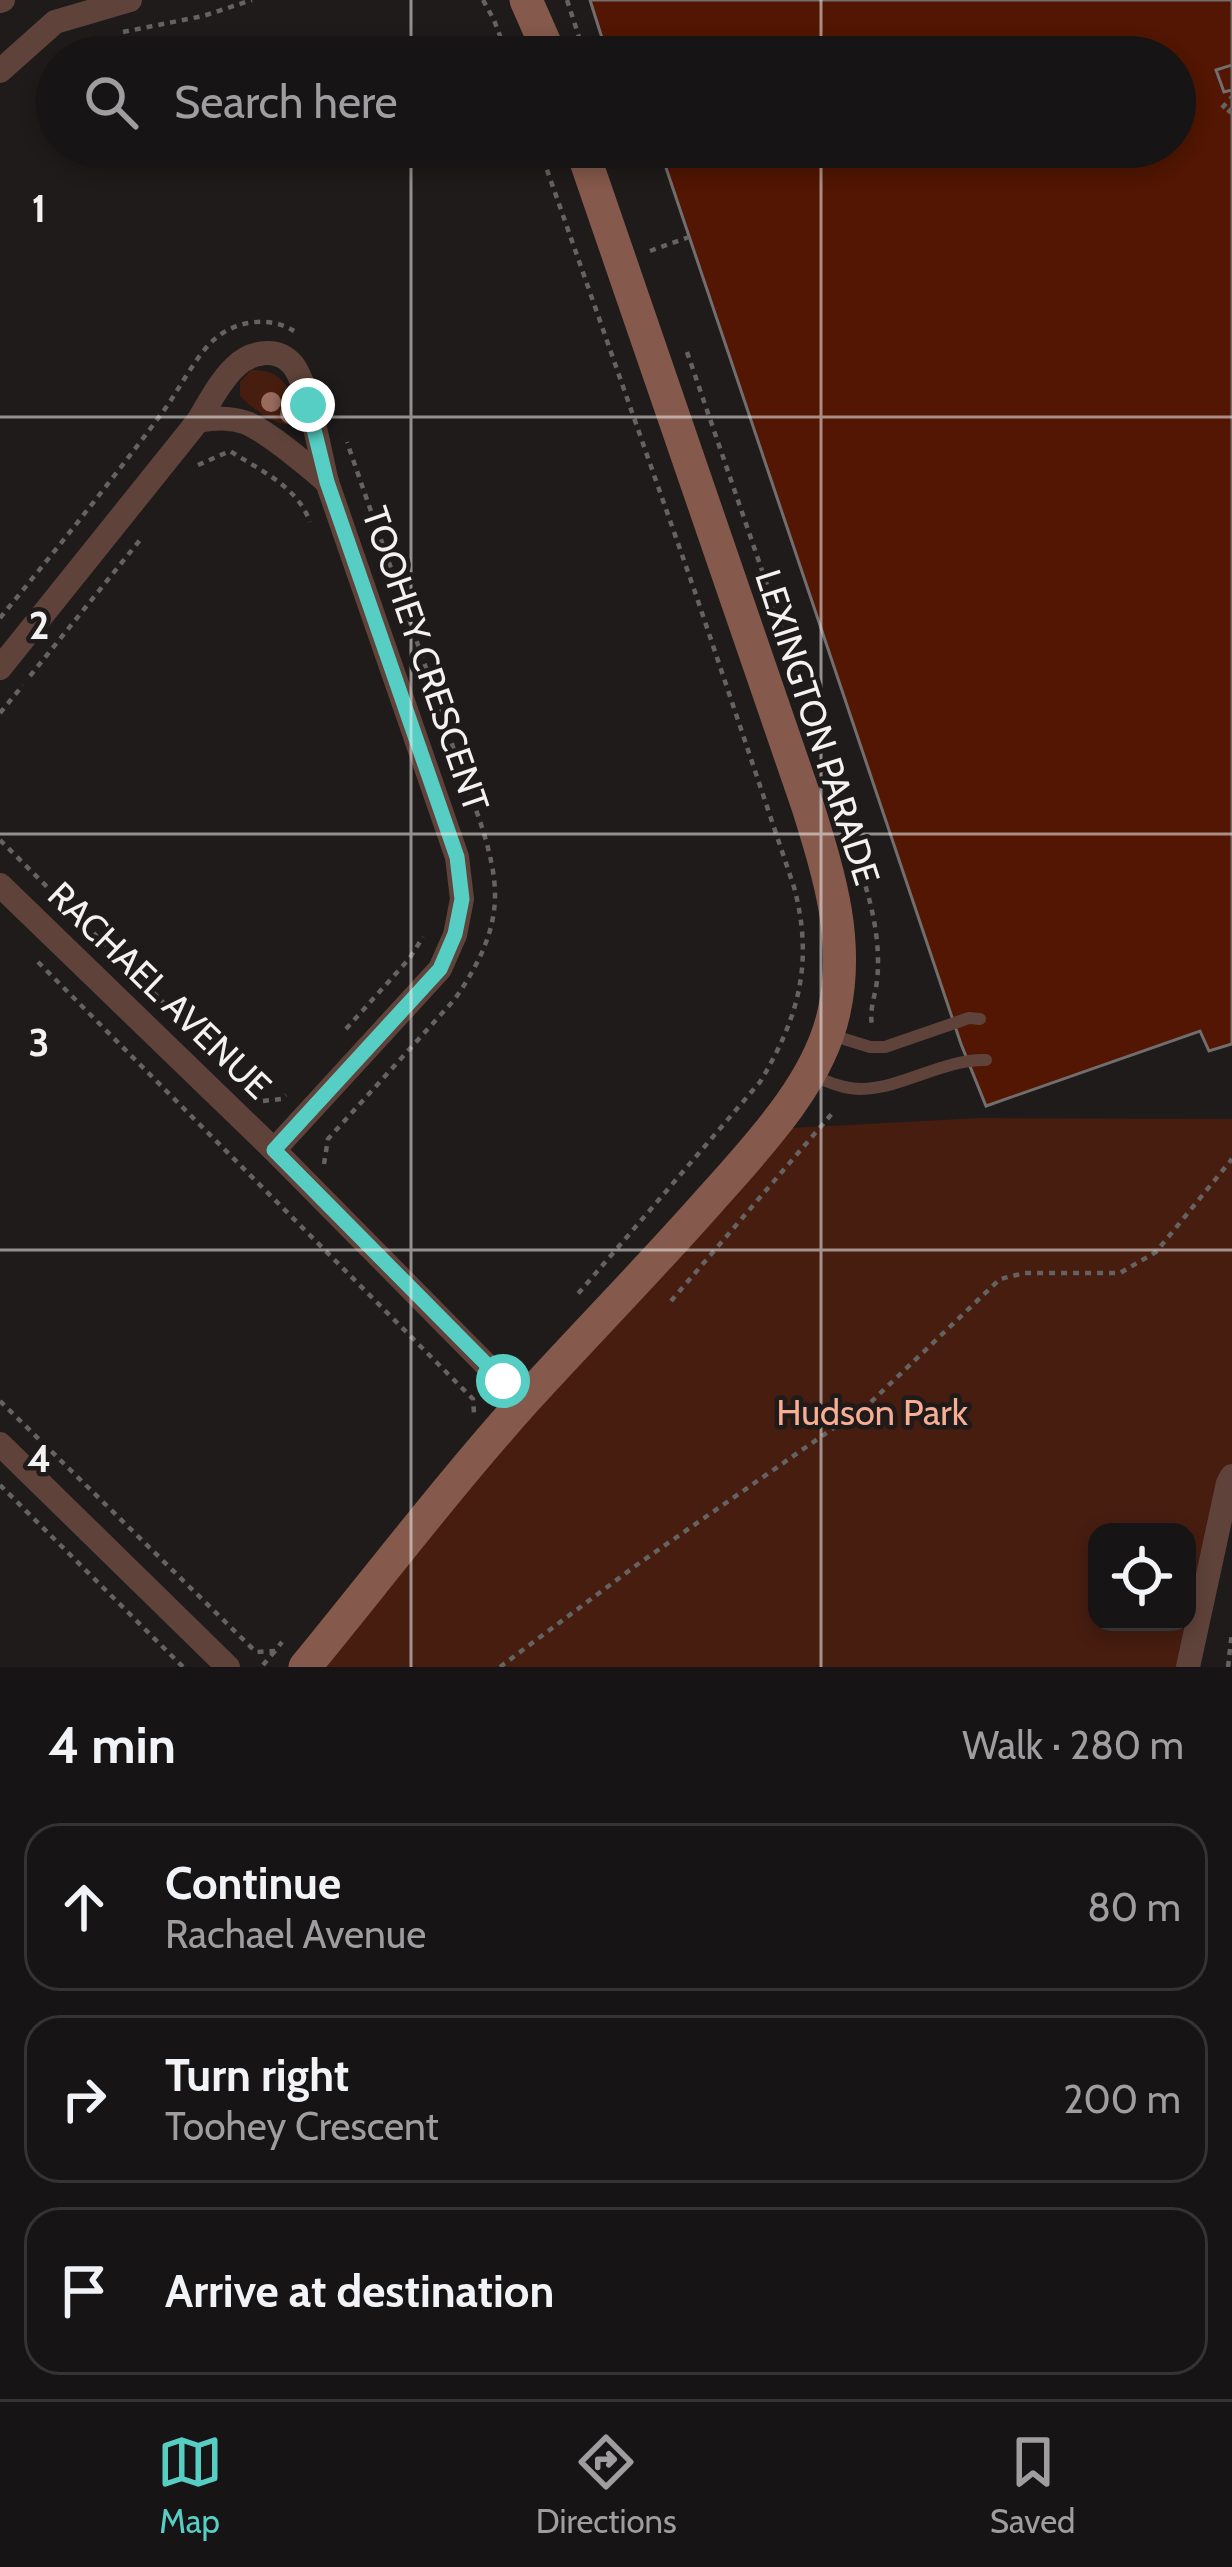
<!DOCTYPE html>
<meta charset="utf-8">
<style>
:root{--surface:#161414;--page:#232122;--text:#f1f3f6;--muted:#9e9ea0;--line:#353334;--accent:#56cec4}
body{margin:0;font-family:Cabin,sans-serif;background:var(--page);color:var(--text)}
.controls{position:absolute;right:36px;bottom:36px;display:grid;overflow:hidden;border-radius:24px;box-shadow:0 6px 18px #0003}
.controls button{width:108px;height:108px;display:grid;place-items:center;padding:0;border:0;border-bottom:3px solid var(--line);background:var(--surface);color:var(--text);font:60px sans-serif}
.stop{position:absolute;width:36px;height:36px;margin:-27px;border:9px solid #56cec4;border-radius:50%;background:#fff}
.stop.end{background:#56cec4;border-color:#fff;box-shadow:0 3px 12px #0008}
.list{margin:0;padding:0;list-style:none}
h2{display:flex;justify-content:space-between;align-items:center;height:156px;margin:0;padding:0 48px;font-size:51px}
h2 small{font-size:39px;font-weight:400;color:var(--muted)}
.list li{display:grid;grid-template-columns:78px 1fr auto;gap:36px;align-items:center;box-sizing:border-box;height:168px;margin:0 24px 24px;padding:0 24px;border:3px solid var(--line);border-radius:36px}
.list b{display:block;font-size:45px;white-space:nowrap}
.list p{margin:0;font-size:39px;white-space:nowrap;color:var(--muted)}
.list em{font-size:39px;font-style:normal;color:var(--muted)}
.icon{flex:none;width:66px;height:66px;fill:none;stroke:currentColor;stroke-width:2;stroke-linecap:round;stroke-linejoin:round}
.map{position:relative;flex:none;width:1232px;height:1667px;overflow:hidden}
.search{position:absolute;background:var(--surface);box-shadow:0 6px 18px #0003;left:36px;right:36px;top:36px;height:132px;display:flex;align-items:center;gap:30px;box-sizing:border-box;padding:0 42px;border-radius:66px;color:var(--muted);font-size:45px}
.sheet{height:732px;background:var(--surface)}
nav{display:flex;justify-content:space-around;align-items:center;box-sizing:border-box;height:168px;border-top:3px solid var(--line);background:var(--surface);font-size:33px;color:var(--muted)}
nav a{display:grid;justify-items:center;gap:6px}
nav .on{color:var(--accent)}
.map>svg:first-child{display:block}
.green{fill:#471d10;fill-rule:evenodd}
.building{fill:#521602;stroke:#716e6d;stroke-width:3}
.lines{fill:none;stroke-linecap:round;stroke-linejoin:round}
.path{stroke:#656362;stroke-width:4.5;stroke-dasharray:6 6;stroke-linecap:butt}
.service{stroke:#5f433a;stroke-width:12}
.minor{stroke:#5f433a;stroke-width:24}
.secondary{stroke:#85594b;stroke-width:33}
.tree{fill:#986b5d}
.route{stroke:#56cec4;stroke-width:15}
.grid{fill:none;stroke:#f3f1f1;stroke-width:3;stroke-opacity:0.55}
.labels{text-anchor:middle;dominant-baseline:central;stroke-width:9;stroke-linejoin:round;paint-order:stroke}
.street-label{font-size:36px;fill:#f3f1f1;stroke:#1e1b1a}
.park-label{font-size:36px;fill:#fbad94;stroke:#1e1b1a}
.grid-label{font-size:39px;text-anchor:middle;font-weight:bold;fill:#f3f1f1;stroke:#1e1b1a;stroke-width:9;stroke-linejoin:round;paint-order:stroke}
</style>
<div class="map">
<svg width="1232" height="1667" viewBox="0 0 1232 1667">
<rect width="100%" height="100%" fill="#1e1b1a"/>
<g class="green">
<path d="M251 370C279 369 286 383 298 406L294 425C274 426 253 409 240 396V382Z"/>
<path d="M980 1118 1232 1119V1476L1188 1667H305L772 1129ZM1097 1532H1187V1622H1097Z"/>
</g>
<g class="building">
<polygon points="590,0 1232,0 1232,1044 1209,1051 1200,1031 986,1106 961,1044 659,147 1175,147 1175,57 608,57"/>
<polygon points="1232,65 1232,90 1224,92 1216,70"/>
</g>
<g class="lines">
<g class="path">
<polyline points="483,0 494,20 508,57"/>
<polyline points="567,0 580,40"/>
<polyline points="123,32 203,16 252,0"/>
<polyline points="1222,108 1232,97"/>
<polyline points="1228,113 1232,108"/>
<path d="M539 147 694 589 794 887C814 962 799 1017 760 1082L577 1295"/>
<polyline points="650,251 689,237"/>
<polyline points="687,352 800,681"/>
<path d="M198 465 230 451C261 471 297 486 310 522"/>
<path d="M0 618C55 551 110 483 162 413 178 392 197 353 216 338 237 320 271 316 294 331"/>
<polyline points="30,676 140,540"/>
<polyline points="0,713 23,685"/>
<polyline points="0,840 183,1022"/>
<path d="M862 875C873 908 881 946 877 981 875 997 868 1013 873 1028"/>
<polyline points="38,962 473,1399 474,1413"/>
<polyline points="346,1029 409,959 423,937"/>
<polyline points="263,1101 281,1099 286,1095"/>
<path d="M324 1164 328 1139 455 999C476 968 494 936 495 898 496 853 471 798 456 756 421 651 383 547 347 442"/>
<polyline points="671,1301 835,1110"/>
<polyline points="0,1401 256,1652 275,1651 282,1642"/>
<polyline points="0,1485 183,1667"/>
<polyline points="263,1665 275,1651"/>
<polyline points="500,1667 638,1564 871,1402 1000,1279 1025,1273 1120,1273 1156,1252 1232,1159"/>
<polyline points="1228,1667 1232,1632"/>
</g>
<g class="service">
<polyline points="828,1034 870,1047 885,1047 969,1018 980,1019"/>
<path d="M813 1076C828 1082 845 1089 861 1089 904 1088 943 1059 986 1060"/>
</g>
<g class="minor">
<polyline points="0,1 3,0"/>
<polyline points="0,71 55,22 130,0"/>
<path d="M198 421C209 403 220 381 235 367 250 352 277 346 293 365 309 386 320 454 327 482"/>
<path d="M0 668 198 421C215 418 230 417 247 423 271 434 307 465 327 482L457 857 462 899 455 935 440 969 274 1150"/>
<polyline points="0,885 274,1150 523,1402"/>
<polyline points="0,1444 228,1667"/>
<polyline points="1188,1667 1228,1483 1232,1476"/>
</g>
<g class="secondary">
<polyline points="526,0 551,57"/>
<path d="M305 1667C378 1578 448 1486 525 1400 586 1333 650 1268 710 1200 757 1147 819 1083 834 1012 850 940 829 875 808 807L581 147"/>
</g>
</g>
<g class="tree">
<circle cx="271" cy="402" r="10"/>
<circle cx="290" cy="414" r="10"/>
</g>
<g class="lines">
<polyline class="route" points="308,405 327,482 457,857 462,899 455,934 440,969 274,1150 503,1381"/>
</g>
<path class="grid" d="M411 0V57M821 0V57M411 147V1667M821 147V1667M0 417H1232M0 834H1232M0 1250H1232"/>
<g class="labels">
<g class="street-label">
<text transform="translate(426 659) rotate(71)">TOOHEY CRESCENT</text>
<text transform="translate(818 727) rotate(72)">LEXINGTON PARADE</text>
<text transform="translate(160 990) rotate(44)">RACHAEL AVENUE</text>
</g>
<g class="park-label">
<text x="872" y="1412">Hudson Park</text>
</g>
</g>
<g class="grid-label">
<text x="39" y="222">1</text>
<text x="39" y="639">2</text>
<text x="39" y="1056">3</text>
<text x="39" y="1472">4</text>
</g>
</svg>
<div class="controls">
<button><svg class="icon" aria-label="locate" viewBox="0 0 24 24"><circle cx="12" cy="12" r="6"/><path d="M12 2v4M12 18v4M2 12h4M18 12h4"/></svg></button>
</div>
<div class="stop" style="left:503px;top:1381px"></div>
<div class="stop end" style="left:308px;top:405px"></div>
<div class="search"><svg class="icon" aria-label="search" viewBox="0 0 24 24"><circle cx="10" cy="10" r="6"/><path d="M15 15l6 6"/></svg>Search here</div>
</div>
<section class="sheet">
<h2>4 min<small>Walk · 280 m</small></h2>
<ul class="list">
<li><svg class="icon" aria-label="ahead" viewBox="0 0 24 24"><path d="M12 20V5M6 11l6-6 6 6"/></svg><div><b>Continue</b><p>Rachael Avenue</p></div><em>80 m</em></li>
<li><svg class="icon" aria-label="right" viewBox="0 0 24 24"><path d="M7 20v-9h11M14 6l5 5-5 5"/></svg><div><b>Turn right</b><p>Toohey Crescent</p></div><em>200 m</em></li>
<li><svg class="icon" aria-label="arrive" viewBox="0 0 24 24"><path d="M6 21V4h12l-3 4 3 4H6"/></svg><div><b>Arrive at destination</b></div></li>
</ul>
</section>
<nav>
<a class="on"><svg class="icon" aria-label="map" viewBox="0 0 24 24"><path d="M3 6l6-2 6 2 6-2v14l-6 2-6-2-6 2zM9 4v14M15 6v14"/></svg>Map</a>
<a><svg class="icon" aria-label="directions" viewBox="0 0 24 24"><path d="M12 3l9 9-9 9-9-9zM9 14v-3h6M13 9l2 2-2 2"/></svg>Directions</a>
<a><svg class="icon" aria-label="saved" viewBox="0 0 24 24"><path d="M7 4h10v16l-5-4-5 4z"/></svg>Saved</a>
</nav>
